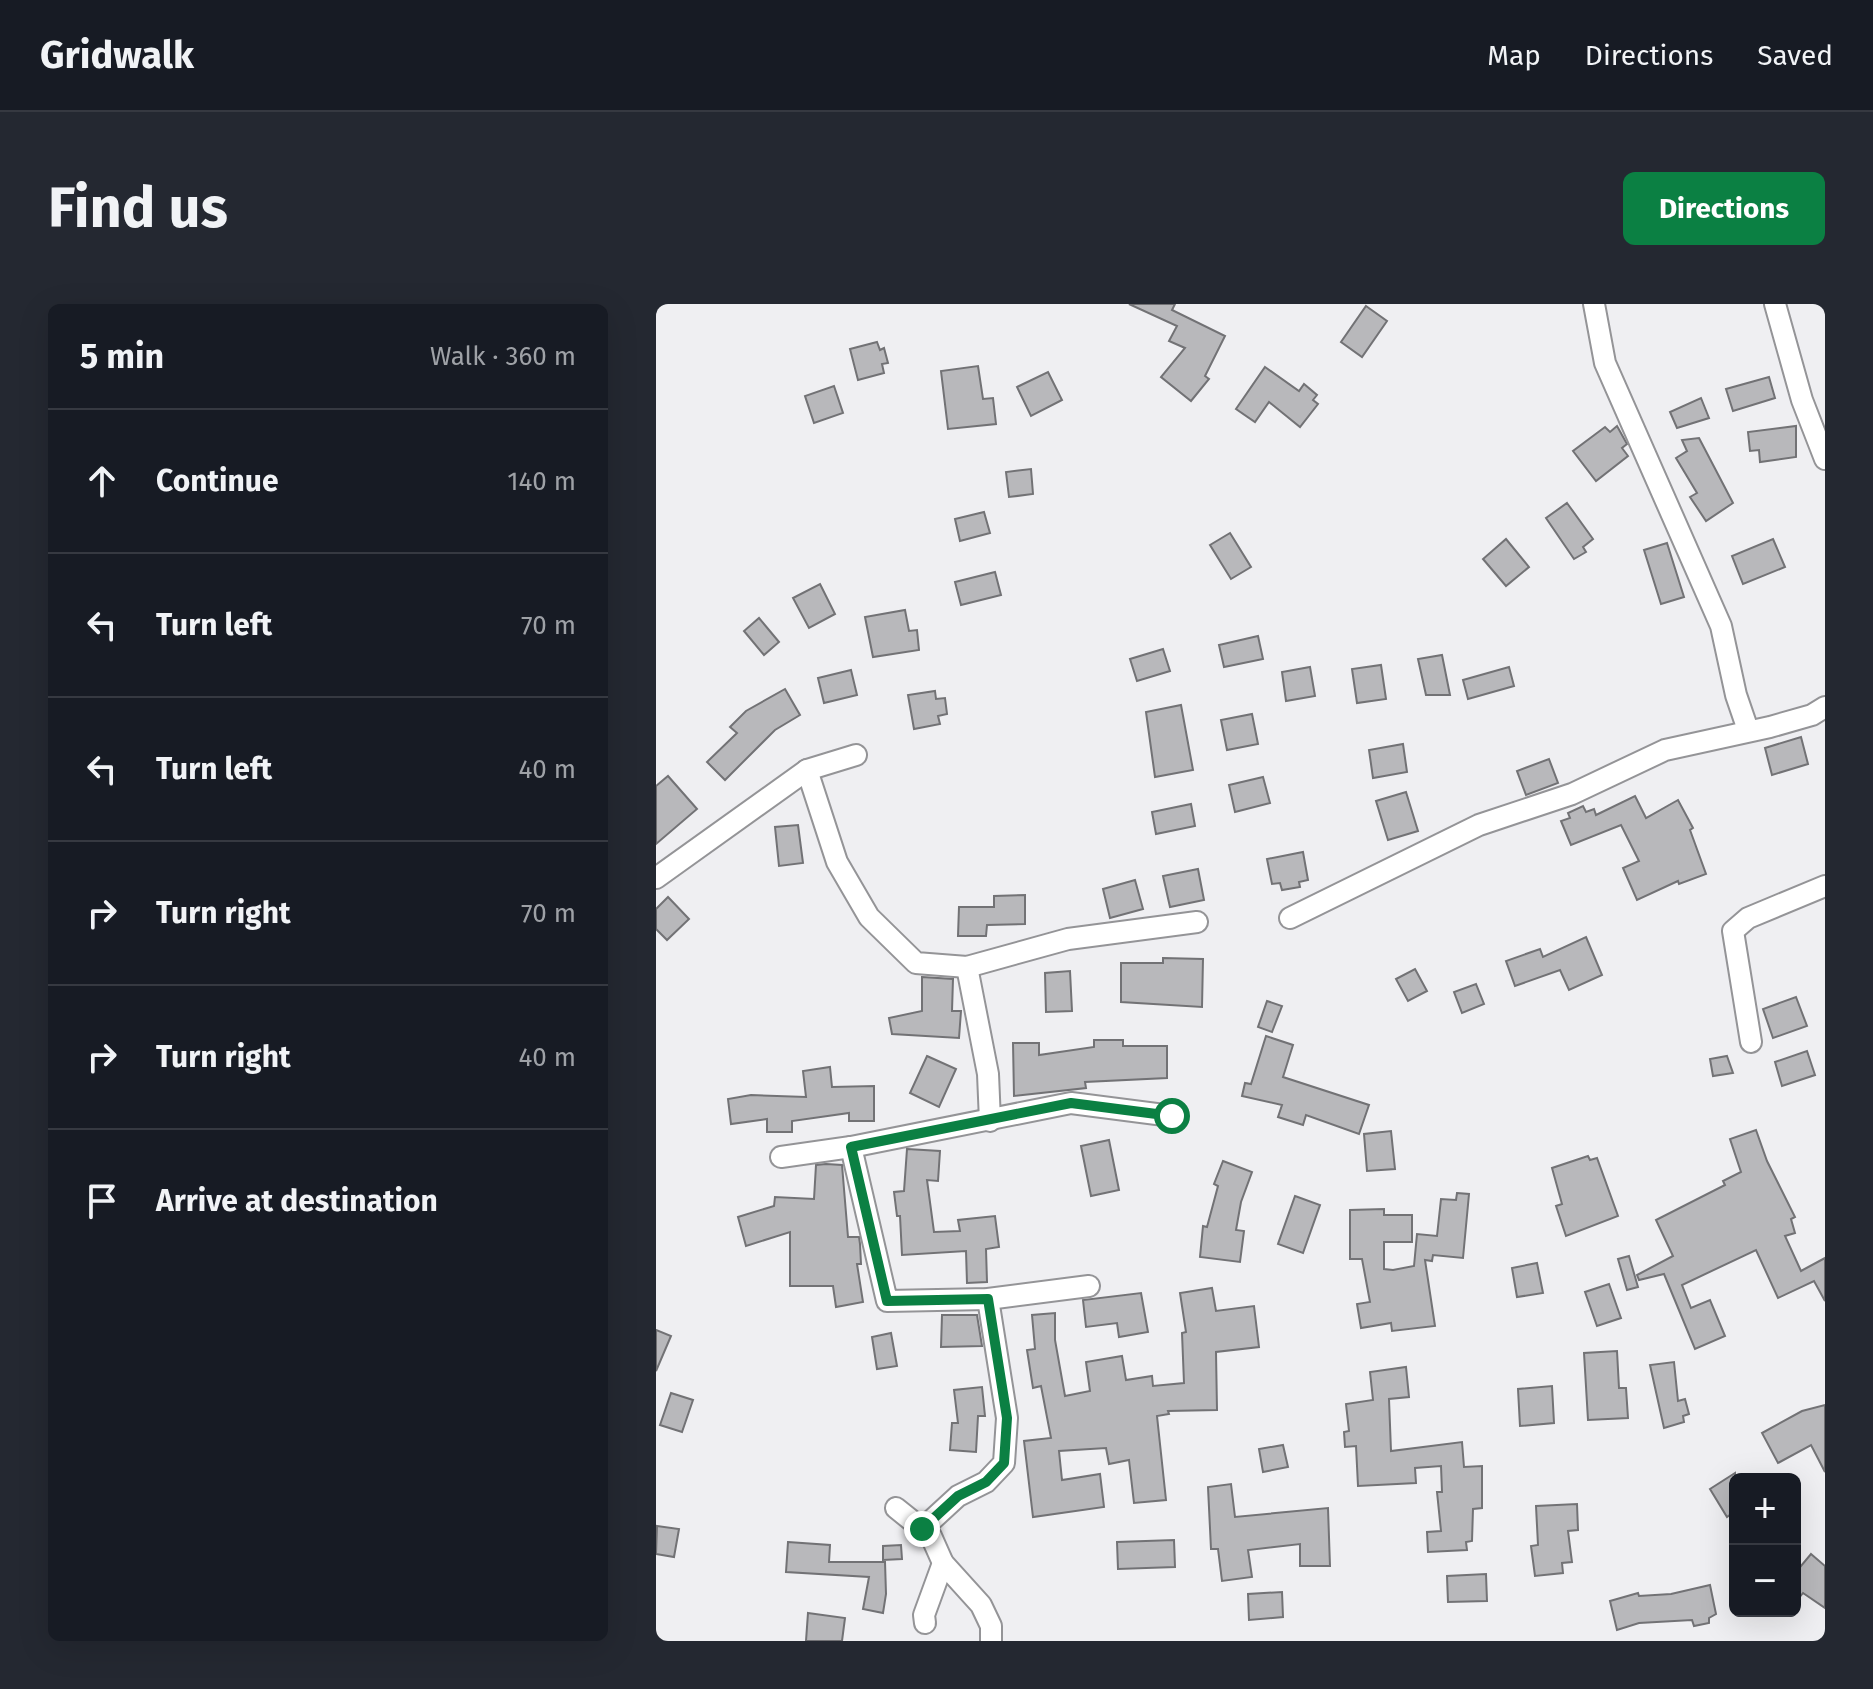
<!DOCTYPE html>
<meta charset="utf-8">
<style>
:root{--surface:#171b24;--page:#242831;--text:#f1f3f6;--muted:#9ea1a6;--line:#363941;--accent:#0b8043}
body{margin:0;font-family:"Fira Sans",sans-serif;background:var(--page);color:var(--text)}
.controls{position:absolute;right:24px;bottom:24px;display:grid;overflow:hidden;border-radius:12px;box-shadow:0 8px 32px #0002}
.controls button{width:72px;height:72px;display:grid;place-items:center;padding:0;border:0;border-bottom:2px solid var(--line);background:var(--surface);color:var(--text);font:40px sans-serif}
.stop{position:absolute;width:24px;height:24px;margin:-18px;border:6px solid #0b8043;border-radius:50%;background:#fff}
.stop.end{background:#0b8043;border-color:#fff;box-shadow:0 2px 8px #0008}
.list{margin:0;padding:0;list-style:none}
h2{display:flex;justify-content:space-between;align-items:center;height:104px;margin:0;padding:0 32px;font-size:34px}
h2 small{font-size:26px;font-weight:400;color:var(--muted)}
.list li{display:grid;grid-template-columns:52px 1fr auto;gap:24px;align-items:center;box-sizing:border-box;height:144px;padding:0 32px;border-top:2px solid var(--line)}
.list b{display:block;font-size:30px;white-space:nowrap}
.list em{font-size:26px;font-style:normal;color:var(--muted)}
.icon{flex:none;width:44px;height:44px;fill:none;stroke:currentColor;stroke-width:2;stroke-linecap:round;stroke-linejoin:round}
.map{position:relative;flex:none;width:1169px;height:1337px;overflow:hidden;border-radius:12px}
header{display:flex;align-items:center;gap:48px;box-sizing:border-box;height:112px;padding:0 40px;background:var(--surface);border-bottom:2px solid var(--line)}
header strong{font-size:38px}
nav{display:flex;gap:44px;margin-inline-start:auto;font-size:28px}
.intro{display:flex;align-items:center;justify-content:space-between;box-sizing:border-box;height:192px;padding:0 48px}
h1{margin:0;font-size:56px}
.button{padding:20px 36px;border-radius:12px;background:var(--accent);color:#fff;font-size:28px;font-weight:700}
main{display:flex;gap:48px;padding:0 48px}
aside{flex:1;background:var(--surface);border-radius:12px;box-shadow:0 8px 32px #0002}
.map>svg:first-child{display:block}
.building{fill:#b8b8bb;stroke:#727275;stroke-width:2}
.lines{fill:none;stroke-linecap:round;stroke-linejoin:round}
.minor-casing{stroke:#949497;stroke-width:24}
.minor{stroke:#fff;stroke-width:20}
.route{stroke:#0b8043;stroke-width:10}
</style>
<header>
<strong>Gridwalk</strong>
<nav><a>Map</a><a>Directions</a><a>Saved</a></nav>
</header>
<div class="intro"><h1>Find us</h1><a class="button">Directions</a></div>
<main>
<aside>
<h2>5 min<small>Walk · 360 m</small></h2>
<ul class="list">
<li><svg class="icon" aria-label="ahead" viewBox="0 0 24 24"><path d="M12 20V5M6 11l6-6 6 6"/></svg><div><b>Continue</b></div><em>140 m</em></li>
<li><svg class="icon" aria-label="left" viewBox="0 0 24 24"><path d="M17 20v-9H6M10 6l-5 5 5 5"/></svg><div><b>Turn left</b></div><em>70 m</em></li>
<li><svg class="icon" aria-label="left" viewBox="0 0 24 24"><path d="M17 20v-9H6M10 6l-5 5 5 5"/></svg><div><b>Turn left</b></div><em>40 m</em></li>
<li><svg class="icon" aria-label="right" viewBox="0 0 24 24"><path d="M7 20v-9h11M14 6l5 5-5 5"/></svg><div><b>Turn right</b></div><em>70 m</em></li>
<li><svg class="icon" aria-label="right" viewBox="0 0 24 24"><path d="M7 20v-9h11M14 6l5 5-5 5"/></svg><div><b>Turn right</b></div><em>40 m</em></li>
<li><svg class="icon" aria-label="arrive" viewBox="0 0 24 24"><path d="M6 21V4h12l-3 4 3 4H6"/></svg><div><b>Arrive at destination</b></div></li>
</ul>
</aside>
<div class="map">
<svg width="1169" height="1337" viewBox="0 0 1169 1337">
<rect width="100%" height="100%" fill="#efeff2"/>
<g class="building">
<polygon points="473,0 519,0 516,6 569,32 549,72 553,75 535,97 505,73 529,44 513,37 521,22"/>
<polygon points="710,2 731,17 706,53 685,38"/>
<polygon points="221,38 224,46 228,44 232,59 226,60 228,69 202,76 194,45"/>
<polygon points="322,62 327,95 337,94 340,120 292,125 285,67"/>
<polygon points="609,63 643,87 648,80 661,91 657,96 662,100 644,123 613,98 599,118 580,105"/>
<polygon points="392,68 406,96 375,112 361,83"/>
<polygon points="1113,73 1119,94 1077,107 1070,85"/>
<polygon points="178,82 187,109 158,119 149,92"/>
<polygon points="1045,94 1053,114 1021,124 1014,108"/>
<polygon points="961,122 971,140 966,144 972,152 940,177 917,147 949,123 954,128"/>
<polygon points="1140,122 1140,153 1104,158 1103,146 1094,147 1092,128"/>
<polygon points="1043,134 1077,199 1050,217 1034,193 1041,189 1020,154 1031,147 1026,136"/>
<polygon points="375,165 377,190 353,193 350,168"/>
<polygon points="911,199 937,235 927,243 930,248 918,255 890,214"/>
<polygon points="328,208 334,229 304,237 299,215"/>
<polygon points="574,229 595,263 575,275 554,241"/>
<polygon points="850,235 873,263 850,282 827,255"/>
<polygon points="1117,235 1129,263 1087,280 1076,252"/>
<polygon points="1011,239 1028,293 1005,300 988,246"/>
<polygon points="339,268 345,291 305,301 299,278"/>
<polygon points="164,280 179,310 153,324 137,294"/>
<polygon points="249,306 253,327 261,326 263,346 217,353 209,313"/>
<polygon points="103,314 123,338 108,351 88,327"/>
<polygon points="602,332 607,355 568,363 563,341"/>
<polygon points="507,345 514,367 481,377 474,355"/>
<polygon points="786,351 794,391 770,391 762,355"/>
<polygon points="725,361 730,395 701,399 696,365"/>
<polygon points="654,363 659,392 630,397 626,368"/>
<polygon points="853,363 858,382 812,395 807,376"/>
<polygon points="195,366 201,391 168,399 162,374"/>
<polygon points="129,385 144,411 119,426 69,476 51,458 81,429 74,423 90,407"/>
<polygon points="279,387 280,395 289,394 291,410 282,412 284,420 258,425 252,391"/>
<polygon points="525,401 537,466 499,473 490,408"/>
<polygon points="596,410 602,440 571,446 565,416"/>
<polygon points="1145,433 1152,460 1116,471 1109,444"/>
<polygon points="747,440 751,468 717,474 713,446"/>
<polygon points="893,455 902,479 870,491 861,467"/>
<polygon points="12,472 41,505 0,540 0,482"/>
<polygon points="607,473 614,499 579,508 573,481"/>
<polygon points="750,488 762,527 732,536 720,497"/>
<polygon points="979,492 990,514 1022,496 1037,524 1034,526 1050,570 1023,580 1022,577 981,596 967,564 983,557 965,521 915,541 905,517 914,514 912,509 927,502 930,508 938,505 940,511"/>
<polygon points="535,500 539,522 500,530 496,508"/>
<polygon points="142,521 147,559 123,562 119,523"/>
<polygon points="647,548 652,576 643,578 644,583 626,586 624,579 616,580 611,555"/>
<polygon points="542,565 548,596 514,603 507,572"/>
<polygon points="479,576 487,605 454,614 447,585"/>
<polygon points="369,591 369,620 331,621 330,632 302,632 303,603 338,603 338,592"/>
<polygon points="12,593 33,615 11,636 0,625 0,605"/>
<polygon points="930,633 946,671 913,686 904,666 859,682 850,657 884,645 887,653"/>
<polygon points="507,654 547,655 546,703 465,698 465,659 507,659"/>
<polygon points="759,665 771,687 752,697 740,675"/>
<polygon points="414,667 416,707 390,708 389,669"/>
<polygon points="266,673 297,675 296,707 305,707 303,734 236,730 233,714 266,707"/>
<polygon points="820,680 828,700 806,709 798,688"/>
<polygon points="1140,693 1151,722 1117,734 1107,705"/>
<polygon points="611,697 626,702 616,728 602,723"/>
<polygon points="610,732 637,741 627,773 713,801 703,830 650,811 647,821 622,813 626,801 586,792 589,779 595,780"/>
<polygon points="438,736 467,736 467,742 511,742 511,774 429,778 430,784 358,792 357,739 383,739 383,751 438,743"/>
<polygon points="1151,747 1159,771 1126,782 1119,758"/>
<polygon points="271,752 300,765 283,803 254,789"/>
<polygon points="1071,752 1077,769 1057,772 1054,755"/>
<polygon points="174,763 176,783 218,782 218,817 193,817 193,809 136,817 136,828 111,828 111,815 75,820 72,795 95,791 150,793 147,767"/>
<polygon points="1100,826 1111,857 1139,913 1135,915 1139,929 1129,932 1145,967 1169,954 1169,997 1158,977 1122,994 1100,946 1026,981 1035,1004 1054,996 1069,1032 1039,1045 1008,970 983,976 981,971 1017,952 1000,916 1069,881 1067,877 1085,868 1074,835"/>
<polygon points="735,827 739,865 711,867 708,830"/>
<polygon points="453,836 463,886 435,892 425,842"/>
<polygon points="251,845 284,847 282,877 271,876 278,928 304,927 302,916 339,912 343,943 330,945 331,978 311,979 310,947 246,951 244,912 241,912 238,888 248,887"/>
<polygon points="932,852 934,856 941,854 962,912 910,932 900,902 906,900 896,864"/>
<polygon points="567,857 596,868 585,898 580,926 588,927 584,958 544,953 547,922 551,923 562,882 558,880"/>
<polygon points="170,860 186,861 192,933 203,933 204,940 205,960 201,960 207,998 180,1003 177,982 134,982 134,928 90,942 82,913 118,902 119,893 158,895 160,861"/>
<polygon points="801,889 813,890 807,954 777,951 776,957 769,956 779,1022 736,1027 735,1019 705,1024 701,1000 714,998 706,955 694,955 694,906 728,905 728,911 756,911 756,938 728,938 728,965 737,966 758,962 761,930 781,932 785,895 800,896"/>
<polygon points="639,892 664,901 647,949 622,940"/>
<polygon points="973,952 982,983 971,986 962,955"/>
<polygon points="881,959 887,989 861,993 856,964"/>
<polygon points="953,980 965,1014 941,1022 929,988"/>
<polygon points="556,984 560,1007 598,1002 603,1043 560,1048 561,1106 512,1107 513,1110 501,1112 510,1196 478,1199 473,1156 453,1160 450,1144 403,1147 406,1176 444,1170 448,1203 377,1213 368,1137 395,1134 385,1082 377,1084 371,1046 379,1045 376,1011 399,1009 399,1036 409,1092 434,1087 430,1058 466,1052 470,1076 496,1072 497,1082 528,1079 526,1029 530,1028 524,989"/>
<polygon points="485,989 492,1028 463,1033 461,1019 430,1023 427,996"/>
<polygon points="286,1011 321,1011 326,1042 285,1043"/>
<polygon points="0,1026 15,1032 0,1067"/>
<polygon points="235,1029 241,1062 221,1065 216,1033"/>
<polygon points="961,1047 963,1084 970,1084 972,1114 932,1116 928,1049"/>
<polygon points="1018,1058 1022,1097 1029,1095 1033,1110 1027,1112 1028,1118 1008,1124 994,1061"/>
<polygon points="750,1063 753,1093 733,1095 735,1147 806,1138 808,1163 826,1162 826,1204 817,1205 816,1237 810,1238 811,1246 772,1248 771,1228 785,1227 781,1188 786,1188 785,1162 759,1164 760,1179 702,1182 700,1142 689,1143 688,1128 693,1127 690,1100 717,1096 714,1068"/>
<polygon points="896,1082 898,1119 864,1122 862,1085"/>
<polygon points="326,1083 329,1112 322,1112 320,1148 294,1146 296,1119 302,1119 298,1086"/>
<polygon points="15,1089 37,1096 26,1128 4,1121"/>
<polygon points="1169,1101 1169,1168 1155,1141 1122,1159 1106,1129 1146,1107"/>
<polygon points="627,1141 632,1163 607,1168 603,1145"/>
<polygon points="1079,1169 1079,1207 1071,1213 1054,1185"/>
<polygon points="575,1180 579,1213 672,1204 674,1262 644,1262 644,1240 592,1246 596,1273 566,1277 562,1245 555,1245 552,1183"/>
<polygon points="921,1200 922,1226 912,1227 916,1258 906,1259 907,1269 879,1272 875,1242 882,1241 880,1202"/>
<polygon points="1,1222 23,1225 18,1253 0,1250"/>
<polygon points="518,1236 519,1263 462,1265 461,1238"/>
<polygon points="132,1238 174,1241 173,1258 229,1258 230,1290 227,1309 207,1305 213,1273 130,1268"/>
<polygon points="245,1241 246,1255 227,1256 227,1242"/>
<polygon points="1155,1250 1169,1262 1169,1304 1147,1289 1139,1299 1139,1269"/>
<polygon points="830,1270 831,1297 792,1298 791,1272"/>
<polygon points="1054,1281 1060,1310 1053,1314 1053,1319 1038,1322 1036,1316 983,1319 961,1326 954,1297 982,1289 983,1292 1015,1290"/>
<polygon points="626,1288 627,1313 593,1316 592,1290"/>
<polygon points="152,1309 189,1314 186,1337 150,1337"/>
</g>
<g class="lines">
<defs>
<g id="minor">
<polyline points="938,0 949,59 1065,322 1080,391 1092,426"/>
<polyline points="1119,0 1146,96 1169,155"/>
<polyline points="151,466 181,558 213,613 260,659 311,663 412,635 541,618"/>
<polyline points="0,574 151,466 200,451"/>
<polyline points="634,614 823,521 916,490 1009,446 1114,423 1156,411 1169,403"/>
<polyline points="311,663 332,770 334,817"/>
<polyline points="1095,738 1077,627 1092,614 1169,582"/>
<polyline points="195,843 231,997 332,995 433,982"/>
<polyline points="125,853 195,843 415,799 516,812"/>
<polyline points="240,1204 275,1232 287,1259 325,1301 335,1322 335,1337"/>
<polyline points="266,1225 302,1192 330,1178 348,1159 351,1114 332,995"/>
<polyline points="269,1319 268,1311 287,1259"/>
</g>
</defs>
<use href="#minor" class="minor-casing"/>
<use href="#minor" class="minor"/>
</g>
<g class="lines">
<polyline class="route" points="266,1225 302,1192 330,1178 348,1159 351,1114 332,995 231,997 195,843 415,799 516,812"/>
</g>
</svg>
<div class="controls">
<button>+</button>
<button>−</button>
</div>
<div class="stop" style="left:516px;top:812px"></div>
<div class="stop end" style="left:266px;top:1225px"></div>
</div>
</main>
